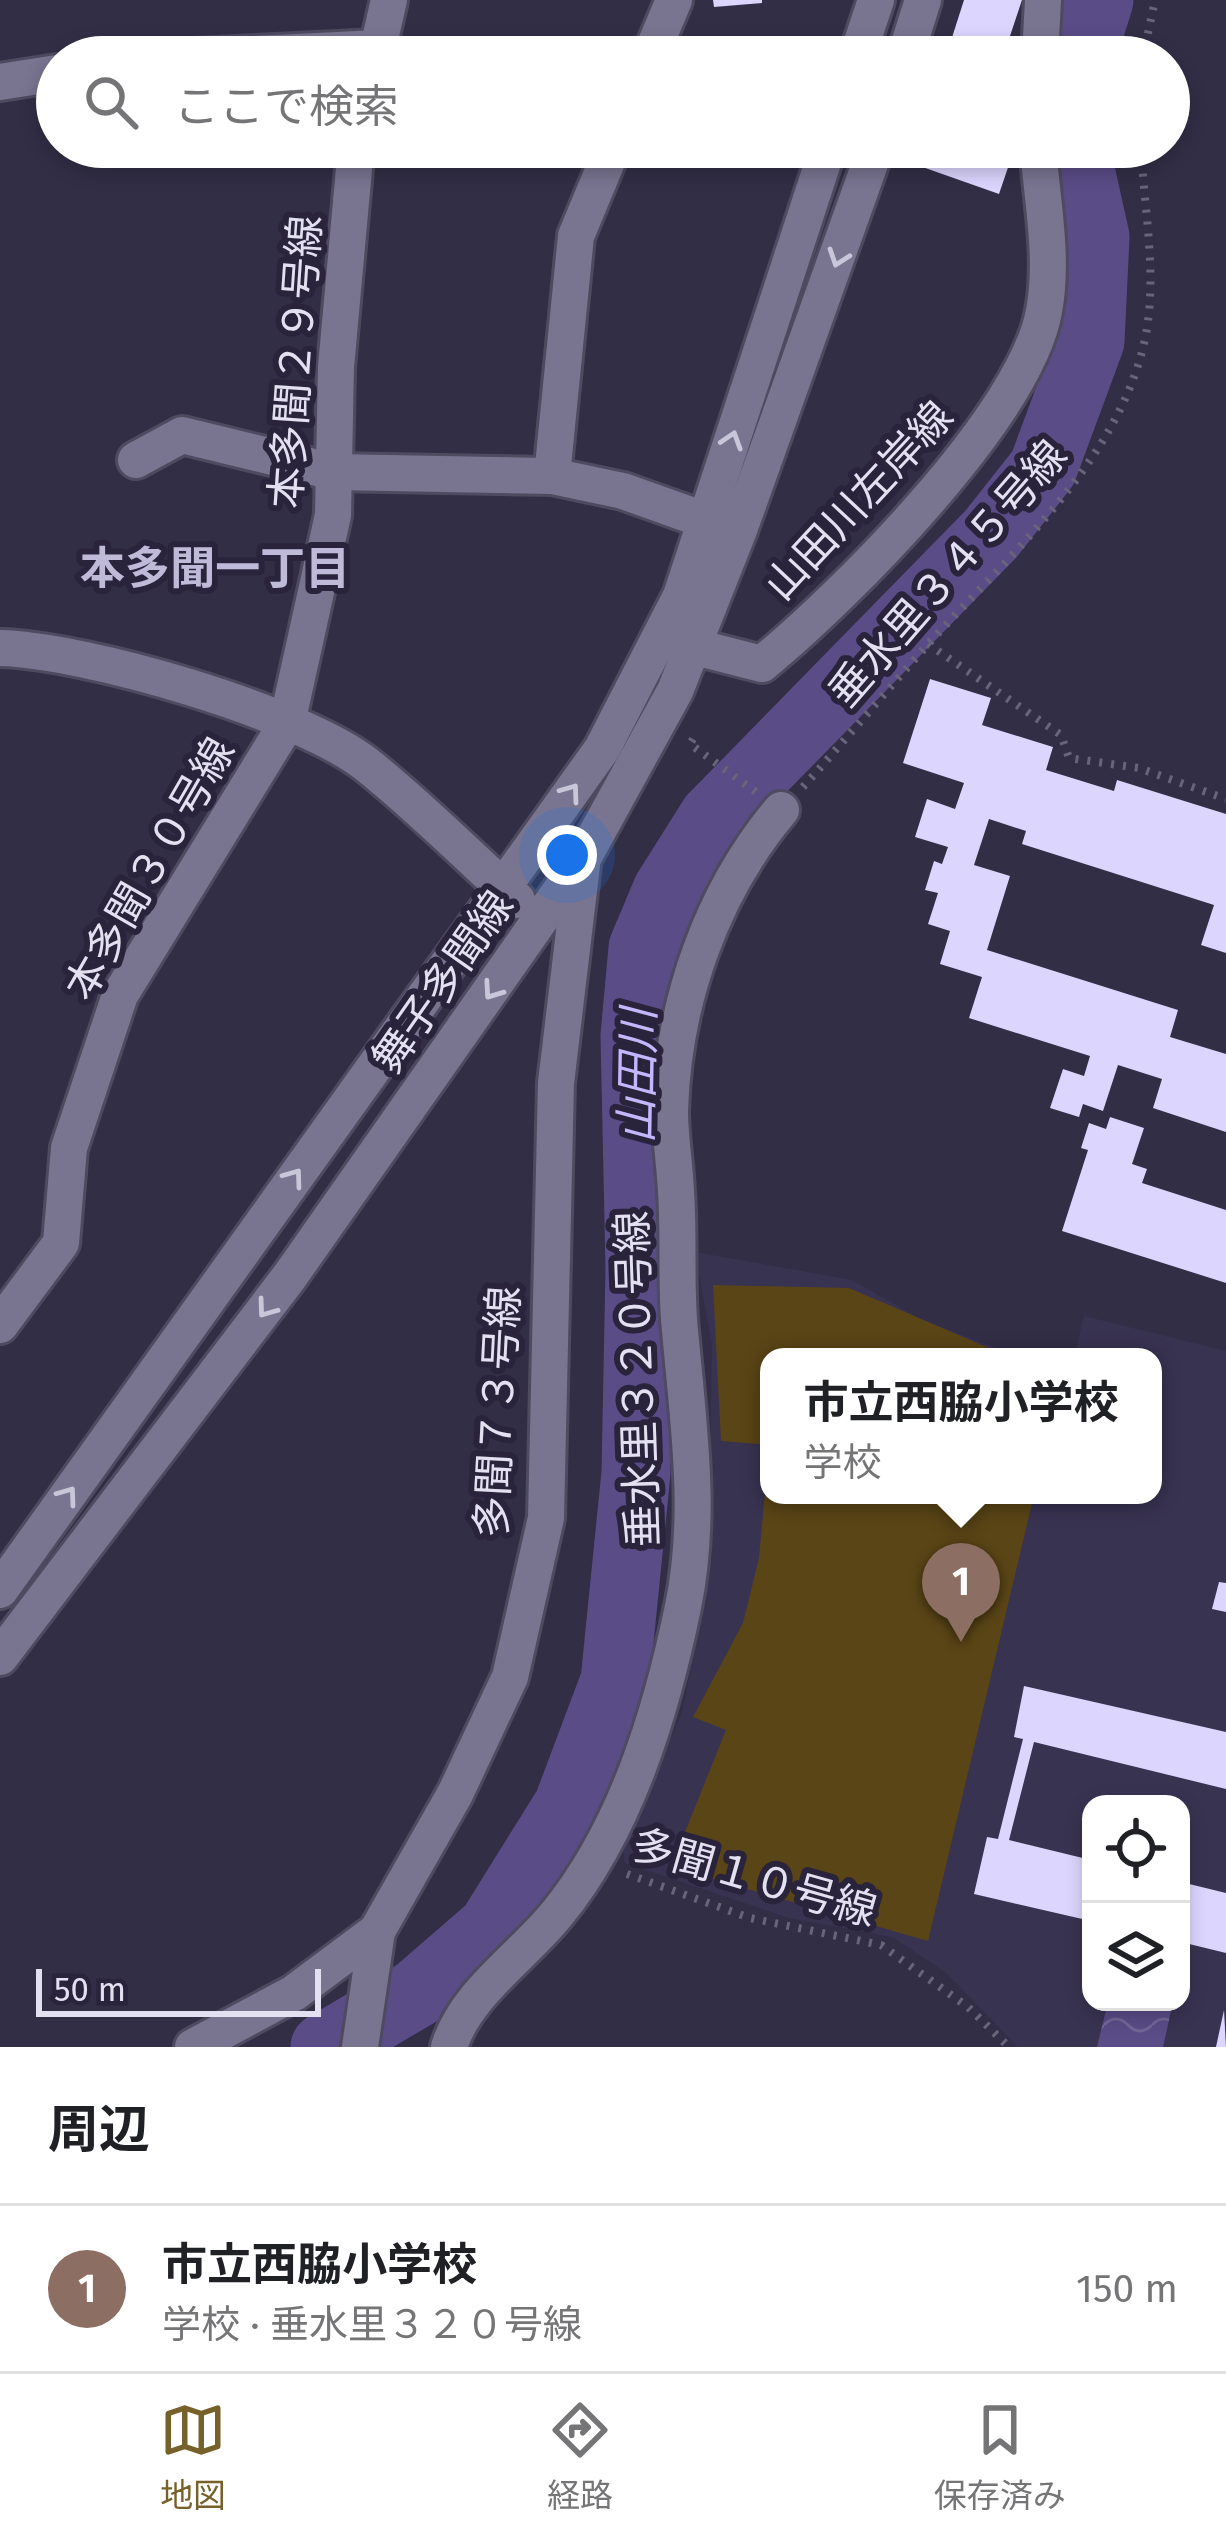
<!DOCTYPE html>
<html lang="ja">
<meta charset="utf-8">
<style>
:root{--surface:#fff;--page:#f6f6f6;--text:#202124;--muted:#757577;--line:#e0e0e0;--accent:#77612b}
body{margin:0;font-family:"Fira Sans","Noto Sans JP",sans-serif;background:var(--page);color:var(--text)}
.controls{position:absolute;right:36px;bottom:36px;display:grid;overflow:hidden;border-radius:24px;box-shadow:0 6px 18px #0003}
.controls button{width:108px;height:108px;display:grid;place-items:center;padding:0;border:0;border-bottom:3px solid var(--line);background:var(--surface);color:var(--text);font:60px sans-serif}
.scale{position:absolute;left:36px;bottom:30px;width:285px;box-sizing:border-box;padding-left:12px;border:6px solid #e3e1f1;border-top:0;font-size:33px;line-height:42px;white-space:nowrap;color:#e3e1f1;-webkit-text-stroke:9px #29243b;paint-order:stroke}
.you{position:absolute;left:567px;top:855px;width:42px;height:42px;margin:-30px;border:9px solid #fff;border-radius:50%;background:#1a73e8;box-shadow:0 0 0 18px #1a73e833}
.badge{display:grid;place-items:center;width:78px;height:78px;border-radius:50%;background:var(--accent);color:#fff;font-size:39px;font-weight:700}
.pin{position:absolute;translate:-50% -99px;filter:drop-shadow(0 3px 6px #0008)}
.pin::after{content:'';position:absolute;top:63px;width:42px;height:36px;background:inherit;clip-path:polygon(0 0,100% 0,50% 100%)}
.popup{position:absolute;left:760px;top:1348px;width:402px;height:156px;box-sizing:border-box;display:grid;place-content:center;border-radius:24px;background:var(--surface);filter:drop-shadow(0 3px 9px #0005);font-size:39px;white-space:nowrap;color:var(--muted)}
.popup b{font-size:45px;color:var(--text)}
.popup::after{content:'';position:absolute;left:50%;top:100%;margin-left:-24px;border:24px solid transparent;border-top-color:var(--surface)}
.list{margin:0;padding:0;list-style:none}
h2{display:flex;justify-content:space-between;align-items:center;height:156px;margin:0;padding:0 48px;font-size:51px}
h2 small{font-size:39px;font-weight:400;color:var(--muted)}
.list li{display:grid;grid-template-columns:78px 1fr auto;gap:36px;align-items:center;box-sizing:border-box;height:168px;padding:0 48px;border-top:3px solid var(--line)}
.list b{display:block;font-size:45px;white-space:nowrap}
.list p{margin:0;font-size:39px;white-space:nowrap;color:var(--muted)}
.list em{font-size:39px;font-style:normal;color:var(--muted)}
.icon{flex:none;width:66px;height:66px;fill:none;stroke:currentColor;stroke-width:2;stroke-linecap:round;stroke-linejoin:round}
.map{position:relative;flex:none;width:1226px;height:2047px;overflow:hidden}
.search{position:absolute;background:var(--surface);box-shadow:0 6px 18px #0003;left:36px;right:36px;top:36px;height:132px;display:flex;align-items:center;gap:30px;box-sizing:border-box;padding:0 42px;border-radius:66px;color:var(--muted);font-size:45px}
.sheet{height:324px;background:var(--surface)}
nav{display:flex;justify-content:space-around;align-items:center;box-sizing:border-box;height:168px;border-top:3px solid var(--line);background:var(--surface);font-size:33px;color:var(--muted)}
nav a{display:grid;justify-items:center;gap:6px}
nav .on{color:var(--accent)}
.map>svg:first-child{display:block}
.built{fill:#393352;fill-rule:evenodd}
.pitch{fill:#5a4516}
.water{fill:url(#water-waves)}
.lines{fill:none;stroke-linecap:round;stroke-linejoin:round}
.river{stroke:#5a4c87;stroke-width:69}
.building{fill:#dcd5fe}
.minor-casing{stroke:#4e4a5f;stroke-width:42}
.path{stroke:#68647a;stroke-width:8;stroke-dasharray:3 9;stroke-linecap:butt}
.minor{stroke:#797490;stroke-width:36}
.oneway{stroke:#c8c6d9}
.labels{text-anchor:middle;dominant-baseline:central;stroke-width:12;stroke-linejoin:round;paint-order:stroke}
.street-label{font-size:42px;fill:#e3e1f1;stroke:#29243b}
.neighbourhood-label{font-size:45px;font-weight:bold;fill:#bfbad8;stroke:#29243b}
.water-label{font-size:45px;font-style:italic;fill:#c5b7fe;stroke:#29243b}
</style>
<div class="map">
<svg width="1226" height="2047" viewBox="0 0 1226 2047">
<defs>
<pattern id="water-waves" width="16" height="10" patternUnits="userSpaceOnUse" patternTransform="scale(3)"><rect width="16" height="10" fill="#5a4c87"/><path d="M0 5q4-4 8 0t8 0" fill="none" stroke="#726698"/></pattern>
</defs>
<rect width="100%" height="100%" fill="#322e46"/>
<path class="built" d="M695 1252 852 1280 920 1319 1020 1357H769V1495H1153V1357H1074L1084 1316 1226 1351V2047H1018L944 1971 892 1937 789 1918 625 1863 623 1849 682 1712 709 1573 712 1345ZM1091 1804H1181V2002H1091Z"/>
<g class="pitch">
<polygon points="713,1285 849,1288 1010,1357 769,1357 769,1445 721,1441"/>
<polygon points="769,1448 769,1495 1034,1495 928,1941 671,1867 726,1730 693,1717 743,1623 759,1558"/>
</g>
<polygon class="water" points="1108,2002 1173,2002 1163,2047 1097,2047"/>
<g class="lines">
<g class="river">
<polyline points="1081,57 1099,0"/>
<polyline points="325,2047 417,1993 492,1928 568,1806 615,1681 636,1473 640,1268 635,1036 643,948 667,891 713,818 991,534 1043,468 1090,341 1095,237 1075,147"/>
</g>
</g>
<g class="building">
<polygon points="713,0 762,0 762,3 714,7"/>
<polygon points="964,0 1022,0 1003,57 971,57 948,50"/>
<polygon points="920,147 1015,147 999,194 914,164"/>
<polygon points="930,679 991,698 982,725 1053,747 1046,770 1114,791 1117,780 1226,814 1226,953 1201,945 1214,905 1022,844 1026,831 989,819 974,865 1010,876 987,950 1178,1010 1170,1037 1226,1054 1226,1132 1153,1108 1162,1079 1118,1065 1103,1111 1083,1104 1079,1117 1050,1108 1063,1069 1084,1076 1090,1056 969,1018 982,977 940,964 950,931 928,924 938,893 925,890 934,861 942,864 948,847 915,837 927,799 955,809 964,783 903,763"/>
<polygon points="1110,1117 1144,1128 1132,1164 1147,1169 1142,1183 1226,1210 1226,1283 1062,1231 1088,1150 1081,1148 1089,1123 1106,1129"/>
<polygon points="1219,1582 1226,1583 1226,1612 1212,1609"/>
<polygon points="1024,1686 1226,1732 1226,1789 1034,1742 1009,1840 1091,1860 1091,1921 974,1894 987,1837 998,1839 1023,1739 1014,1737"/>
<polygon points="1181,1882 1226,1893 1226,1953 1181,1942"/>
<polygon points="1224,2010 1226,2047 1216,2047"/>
</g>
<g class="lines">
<defs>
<g id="minor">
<polyline points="195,57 378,48 389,0"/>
<polyline points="650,57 674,0"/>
<polyline points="857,57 876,0"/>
<polyline points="905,57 923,0"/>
<polyline points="1040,57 1043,0"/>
<polyline points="0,82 57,73"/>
<polyline points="136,460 182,435 334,472 552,476 623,491 724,527"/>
<polyline points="552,476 576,236 613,147"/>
<path d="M672 641 762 664C844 597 1026 415 1044 311 1054 259 1042 200 1038 147"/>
<path d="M0 648C85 650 299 712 366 764 419 806 467 855 517 900"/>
<polyline points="0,1325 61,1243 69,1148 120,995 287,723 333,515 336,367 356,147"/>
<polyline points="0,1590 602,749 681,596 828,147"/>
<polyline points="0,1657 290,1276 582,860 675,691 739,530 876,147"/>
<polyline points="193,2047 294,1993 377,1931 455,1794 510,1677 546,1518 556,1083 582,865"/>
<polyline points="360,2047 377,1931"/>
<path d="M449 2047C466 1993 521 1958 556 1915 626 1830 661 1713 683 1607 703 1511 687 1415 679 1319 676 1277 679 1234 676 1192 675 1165 670 1137 670 1111 673 1002 712 892 781 810"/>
</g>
</defs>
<use href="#minor" class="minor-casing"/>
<g class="path">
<polyline points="1143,57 1155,0"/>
<polyline points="928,644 1061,735 1069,758 1139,768 1226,799"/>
<polyline points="693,739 690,744 756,792"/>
<path d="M803 787C846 739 887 690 930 642 1009 555 1119 461 1145 339 1158 277 1144 209 1141 147"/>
<polyline points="627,1874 750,1918 881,1945 968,2007 1009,2047"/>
</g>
<use href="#minor" class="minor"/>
</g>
<defs><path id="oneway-chevron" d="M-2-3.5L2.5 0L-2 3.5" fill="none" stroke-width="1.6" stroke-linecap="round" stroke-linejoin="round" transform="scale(3)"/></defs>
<g class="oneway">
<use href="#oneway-chevron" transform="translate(838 258) rotate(109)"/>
<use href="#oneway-chevron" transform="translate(732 440) rotate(-72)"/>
<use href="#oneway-chevron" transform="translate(571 792) rotate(-54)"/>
<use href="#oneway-chevron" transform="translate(492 991) rotate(125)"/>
<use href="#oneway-chevron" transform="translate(294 1177) rotate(-54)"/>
<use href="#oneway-chevron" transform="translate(266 1309) rotate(126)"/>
<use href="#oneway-chevron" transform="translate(68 1495) rotate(-54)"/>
</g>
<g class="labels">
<g class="street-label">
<text transform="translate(296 362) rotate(-86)">本多聞２９号線</text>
<text transform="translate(859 501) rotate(-47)">山田川左岸線</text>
<text transform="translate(948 574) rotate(-49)">垂水里３４５号線</text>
<text transform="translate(150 869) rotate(-60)">本多聞３０号線</text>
<text transform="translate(443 982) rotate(-55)">舞子多聞線</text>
<text transform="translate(638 1379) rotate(-92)">垂水里３２０号線</text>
<text transform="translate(498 1412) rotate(-87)">多聞７３号線</text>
<text transform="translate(754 1878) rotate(16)">多聞１０号線</text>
</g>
<g class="neighbourhood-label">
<text x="215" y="569">本多聞一丁目</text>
</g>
<g class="water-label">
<text transform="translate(638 1076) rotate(-89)">山田川</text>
</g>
</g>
</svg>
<div class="controls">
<button><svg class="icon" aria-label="locate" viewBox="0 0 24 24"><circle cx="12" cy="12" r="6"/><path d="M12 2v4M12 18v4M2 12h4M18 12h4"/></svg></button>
<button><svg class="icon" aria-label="layers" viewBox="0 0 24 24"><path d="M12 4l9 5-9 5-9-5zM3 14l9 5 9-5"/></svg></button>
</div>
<div class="scale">50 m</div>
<div class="you"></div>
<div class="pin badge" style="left:961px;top:1642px;background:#8d6e63">1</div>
<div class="popup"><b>市立西脇小学校</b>学校</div>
<div class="search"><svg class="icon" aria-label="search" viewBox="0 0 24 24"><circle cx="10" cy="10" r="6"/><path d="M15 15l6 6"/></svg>ここで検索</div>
</div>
<section class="sheet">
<h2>周辺<small></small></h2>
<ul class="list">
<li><span class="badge" style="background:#8d6e63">1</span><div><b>市立西脇小学校</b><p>学校 · 垂水里３２０号線</p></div><em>150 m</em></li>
</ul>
</section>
<nav>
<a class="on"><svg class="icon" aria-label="map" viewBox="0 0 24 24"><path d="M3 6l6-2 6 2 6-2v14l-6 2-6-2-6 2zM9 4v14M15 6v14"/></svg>地図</a>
<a><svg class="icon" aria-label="directions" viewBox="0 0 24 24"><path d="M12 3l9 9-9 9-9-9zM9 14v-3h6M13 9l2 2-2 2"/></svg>経路</a>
<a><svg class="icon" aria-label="saved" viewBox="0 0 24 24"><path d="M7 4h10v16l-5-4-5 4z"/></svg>保存済み</a>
</nav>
